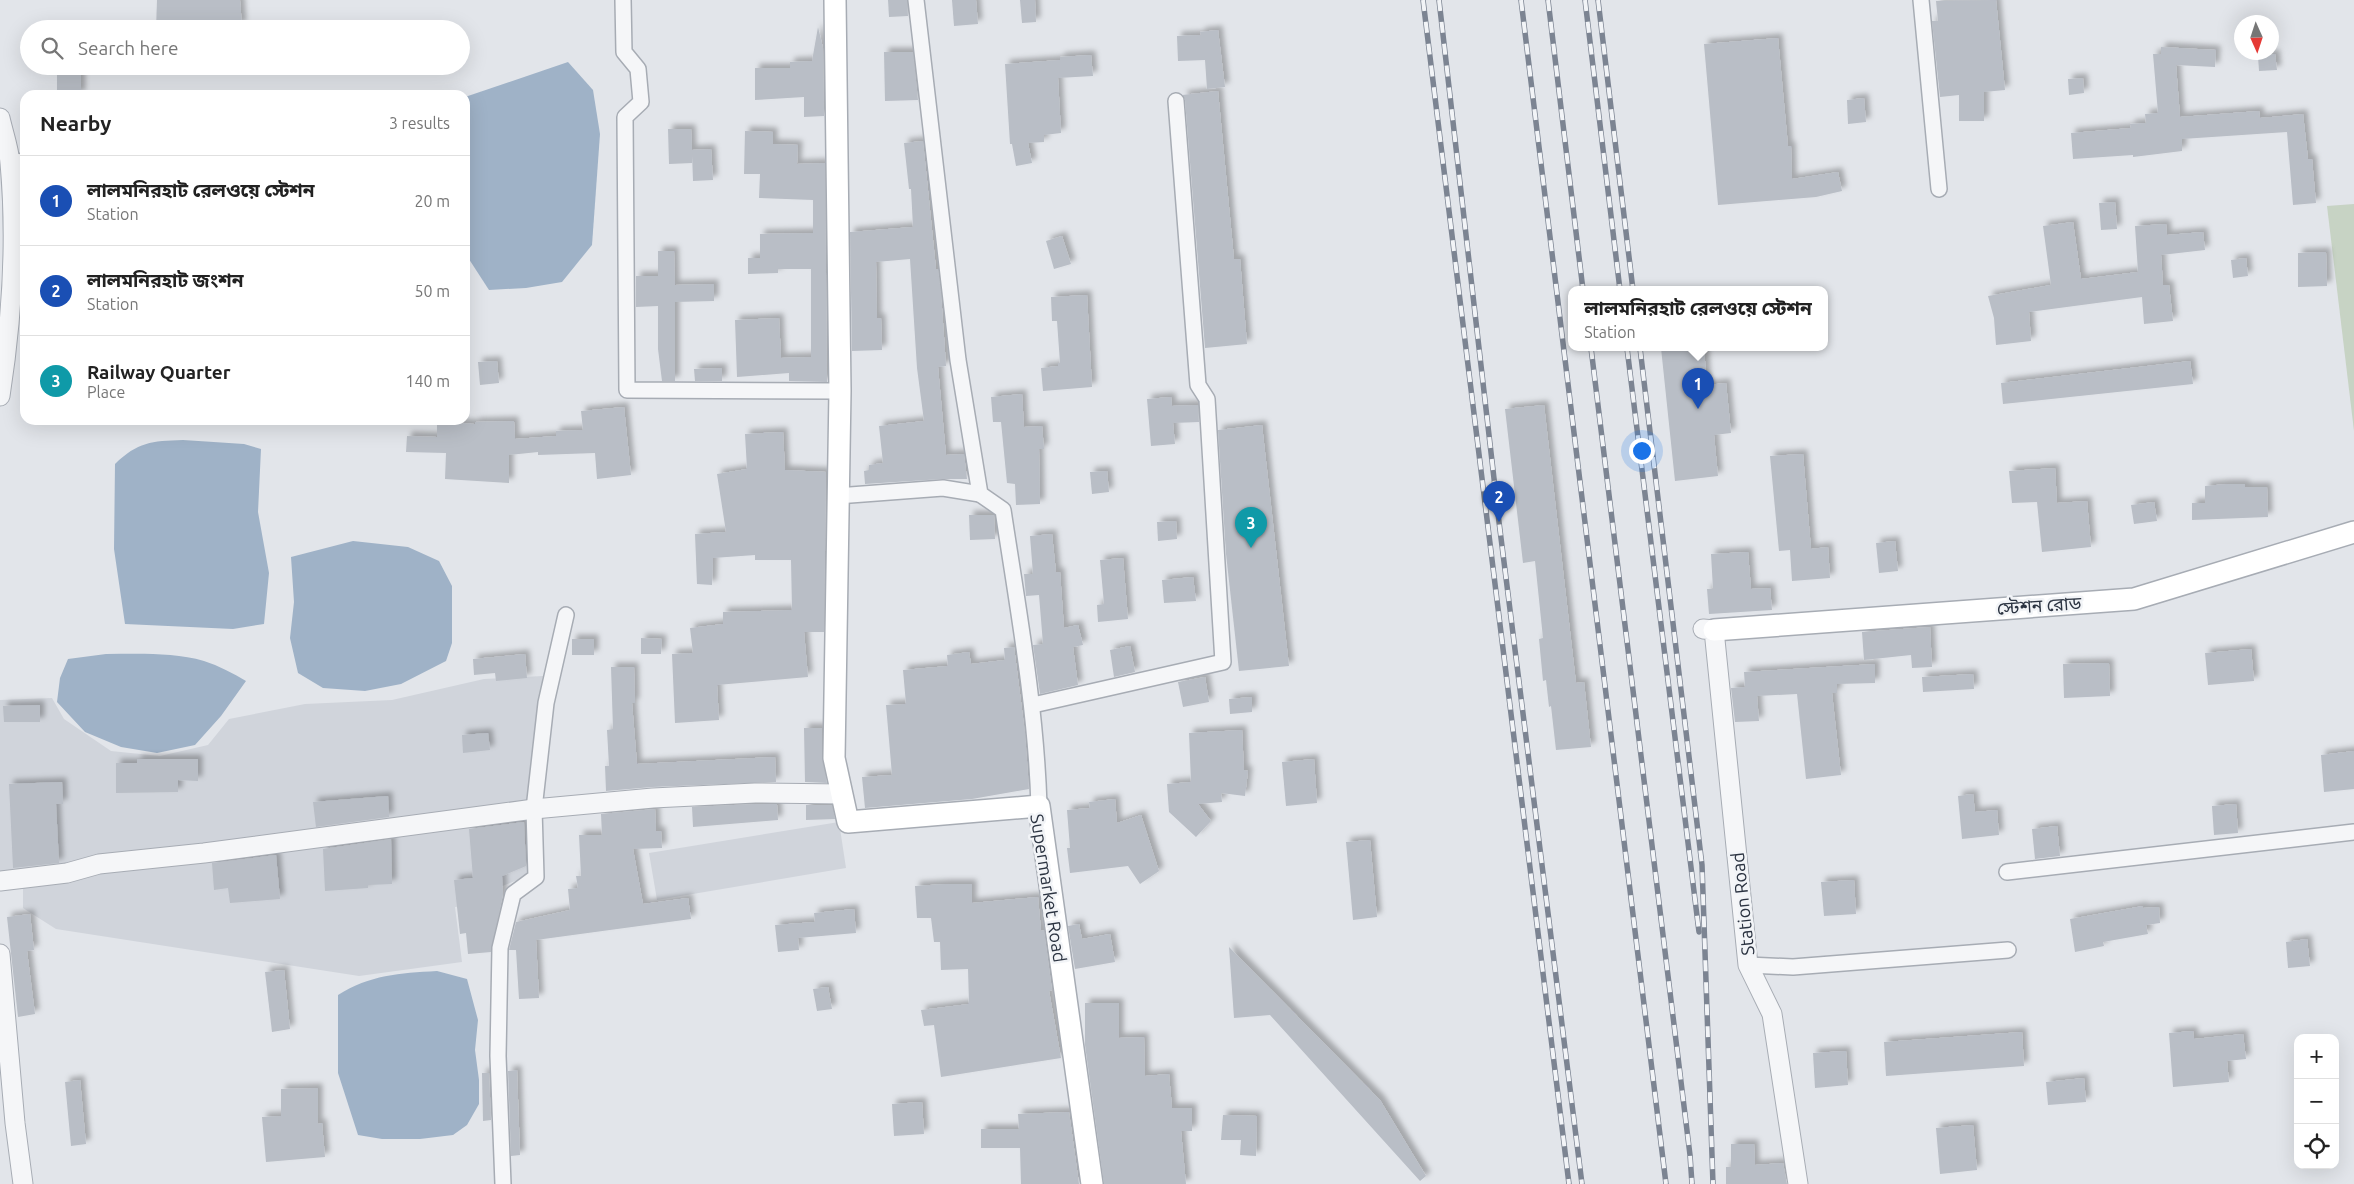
<!DOCTYPE html>
<meta charset="utf-8">
<style>
:root{--surface:#fff;--page:#f2f2f2;--text:#222;--muted:#767676;--line:#e0e0e0;--accent:#7c3aed}
body{margin:0;font-family:Ubuntu,"Noto Sans Bengali",sans-serif;background:var(--page);color:var(--text)}
.controls{position:absolute;right:15px;bottom:15px;display:grid;overflow:hidden;border-radius:10px;box-shadow:0 5px 20px #0002}
.controls button{width:45px;height:45px;display:grid;place-items:center;padding:0;border:0;border-bottom:1px solid var(--line);background:var(--surface);color:var(--text);font:25px sans-serif}
.compass{position:absolute;left:2234px;top:15px;width:45px;height:45px;border-radius:50%;background:var(--surface);box-shadow:0 5px 20px #0002;rotate:177deg}
.you{position:absolute;left:1641px;top:450px;width:18px;height:18px;margin:-12px;border:4px solid #fff;border-radius:50%;background:#1a73e8;box-shadow:0 0 0 8px #1a73e833}
.badge{display:grid;place-items:center;width:32px;height:32px;border-radius:50%;background:var(--accent);color:#fff;font-size:16px;font-weight:700}
.pin{position:absolute;translate:-50% -41px;filter:drop-shadow(0 1px 2px #0008)}
.pin::after{content:'';position:absolute;top:26px;width:18px;height:15px;background:inherit;clip-path:polygon(0 0,100% 0,50% 100%)}
.popup{position:absolute;left:1568px;top:286px;width:260px;height:65px;box-sizing:border-box;display:grid;place-content:center;border-radius:10px;background:var(--surface);filter:drop-shadow(0 1px 4px #0005);font-size:16px;white-space:nowrap;color:var(--muted)}
.popup b{font-size:19px;color:var(--text)}
.popup::after{content:'';position:absolute;left:50%;top:100%;margin-left:-10px;border:10px solid transparent;border-top-color:var(--surface)}
.list{margin:0;padding:0;list-style:none}
h2{display:flex;justify-content:space-between;align-items:center;height:65px;margin:0;padding:0 20px;font-size:21px}
h2 small{font-size:16px;font-weight:400;color:var(--muted)}
.list li{display:grid;grid-template-columns:32px 1fr auto;gap:15px;align-items:center;box-sizing:border-box;height:90px;padding:0 20px;border-top:1px solid var(--line)}
.list b{display:block;font-size:19px;white-space:nowrap}
.list p{margin:0;font-size:16px;white-space:nowrap;color:var(--muted)}
.list em{font-size:16px;font-style:normal;color:var(--muted)}
.icon{flex:none;width:28px;height:28px;fill:none;stroke:currentColor;stroke-width:2;stroke-linecap:round;stroke-linejoin:round}
.map{position:relative;flex:none;width:2354px;height:1184px;overflow:hidden}
.search{position:absolute;background:var(--surface);box-shadow:0 5px 20px #0002;left:20px;top:20px;width:450px;height:55px;display:flex;align-items:center;gap:12px;box-sizing:border-box;padding:0 18px;border-radius:28px;color:var(--muted);font-size:19px}
.panel{position:absolute;background:var(--surface);box-shadow:0 5px 20px #0002;left:20px;top:90px;width:450px;height:335px;border-radius:15px}
.map>svg:first-child{display:block}
.built{fill:#d0d4db}
.green{fill:#c7d3c4}
.water{fill:#9fb2c7}
.building{fill:#b9bec6;filter:url(#shadow)}
.lines{fill:none;stroke-linecap:round;stroke-linejoin:round}
.minor-casing{stroke:#a7acb4;stroke-width:18}
.tertiary-casing{stroke:#a7acb4;stroke-width:21}
.secondary-casing{stroke:#a7acb4;stroke-width:24}
.minor{stroke:#f5f6f8;stroke-width:15}
.tertiary{stroke:#f5f6f8;stroke-width:19}
.secondary{stroke:#fff;stroke-width:21}
.rail-casing{stroke:#7c8492;stroke-width:5.5}
.rail{stroke:#f2f4f7;stroke-width:4;stroke-dasharray:11;stroke-linecap:butt}
.labels{text-anchor:middle;dominant-baseline:central;stroke-width:5;stroke-linejoin:round;paint-order:stroke}
.street-label{font-size:18px;fill:#2b3341;stroke:#f2f4f7}
</style>
<div class="map">
<svg width="2354" height="1184" viewBox="0 0 2354 1184">
<defs>
<filter id="shadow"><feDropShadow dx="4.5" dy="-4.5" stdDeviation="2.5" flood-color="#0004"/></filter>
</defs>
<rect width="100%" height="100%" fill="#e2e5ea"/>
<g class="built">
<polygon points="543,676 538,711 536,804 0,878 0,700 52,698 64,719 111,751 160,756 208,745 229,719 305,704 392,700 484,679"/>
<polygon points="534,809 533,874 500,887 500,903 455,907 462,962 359,976 56,929 23,908 23,881"/>
<polygon points="839,822 846,868 657,900 649,853"/>
</g>
<polygon class="green" points="2354,204 2354,431 2327,206"/>
<g class="water">
<polygon points="568,62 593,90 600,134 592,245 562,282 526,288 489,290 465,253 465,97"/>
<path d="M183 440 244 444 261 449 258 512 269 573 264 624 233 629 125 624 114 549 115 464C138 442 151 441 183 440Z"/>
<polygon points="353,541 408,547 439,561 452,586 452,643 446,661 401,684 365,691 323,688 298,673 290,638 294,602 291,557"/>
<path d="M106 654C137 654 173 652 204 661 219 666 233 673 246 681L221 716 195 745 157 753 121 747 85 732 57 702 60 678 68 659Z"/>
<path d="M437 971 467 979 478 1020 475 1050 479 1080V1104L467 1125 453 1135 420 1139H382L358 1135 338 1073V995C370 975 399 973 437 971Z"/>
</g>
<g class="building">
<polygon points="157,0 240,0 242,26 156,29"/>
<polygon points="888,0 907,0 908,16 889,17"/>
<polygon points="952,0 976,0 978,24 954,26"/>
<polygon points="1020,0 1035,0 1036,22 1022,23"/>
<polygon points="1996,0 2005,90 1984,92 1984,121 1959,121 1959,95 1940,97 1932,21 1938,21 1936,1"/>
<polygon points="818,27 823,48 824,116 804,117 804,97 755,100 755,68 790,68 790,62 812,61"/>
<polygon points="1218,30 1225,87 1207,89 1205,60 1178,61 1177,36 1201,35 1200,32"/>
<polygon points="1778,38 1788,146 1791,146 1792,179 1838,172 1842,191 1816,197 1718,205 1704,44"/>
<polygon points="2161,47 2216,50 2215,67 2176,65 2180,117 2259,111 2260,118 2303,114 2308,159 2312,159 2316,203 2293,205 2287,132 2182,139 2182,151 2133,157 2133,155 2073,159 2071,133 2131,128 2130,124 2146,123 2145,114 2158,113 2153,54 2161,54"/>
<polygon points="884,52 913,52 918,100 885,101"/>
<polygon points="2275,54 2277,70 2259,71 2258,56"/>
<polygon points="1091,55 1093,76 1058,78 1061,133 1044,135 1044,142 1028,143 1032,163 1016,166 1012,144 1010,144 1005,64 1060,60 1060,57"/>
<rect x="57" y="66" width="24" height="29"/>
<polygon points="2083,78 2084,93 2069,95 2068,79"/>
<polygon points="1218,91 1234,259 1240,259 1247,344 1205,348 1185,100 1182,95"/>
<polygon points="1864,98 1866,122 1848,124 1847,100"/>
<polygon points="668,129 691,129 692,150 711,149 713,180 693,181 692,153 692,163 669,164"/>
<polygon points="745,131 773,132 773,144 798,145 797,164 825,163 827,382 789,381 789,373 737,377 735,320 779,318 781,358 811,357 811,269 778,269 778,273 748,274 748,258 760,258 760,234 813,233 813,200 759,198 760,174 744,174"/>
<polygon points="923,141 936,269 938,269 941,293 946,366 938,367 946,455 964,454 967,479 942,479 865,484 864,471 869,470 869,465 883,463 879,426 924,421 917,368 910,259 876,262 877,318 881,318 882,350 852,351 850,232 913,227 911,189 909,189 904,143"/>
<polygon points="2115,202 2117,229 2101,230 2099,203"/>
<polygon points="2073,222 2081,279 2138,272 2135,226 2166,224 2167,235 2203,232 2205,250 2161,255 2163,285 2169,285 2173,321 2144,324 2142,297 2029,312 2031,341 1996,345 1994,318 1988,296 2051,285 2043,226"/>
<polygon points="1062,236 1071,264 1054,269 1046,241"/>
<polygon points="658,251 674,251 675,285 714,284 714,301 675,302 675,381 662,381 658,349 658,306 636,307 636,276 658,276"/>
<polygon points="2326,252 2327,286 2298,287 2298,253"/>
<polygon points="2246,258 2248,276 2233,278 2231,260"/>
<polygon points="1087,295 1092,387 1043,391 1041,368 1058,366 1058,363 1060,363 1057,321 1052,321 1051,297"/>
<polygon points="1661,348 1704,348 1707,385 1726,383 1731,433 1714,435 1718,476 1675,481"/>
<polygon points="497,361 499,383 480,385 478,362"/>
<polygon points="2190,361 2193,384 2003,404 2001,383"/>
<polygon points="722,368 722,381 695,381 694,369"/>
<polygon points="1022,394 1024,427 1042,426 1044,449 1039,449 1040,504 1016,505 1015,484 1007,483 1001,422 993,422 991,397"/>
<polygon points="1171,397 1172,406 1198,405 1199,422 1173,423 1175,444 1151,446 1147,399"/>
<polygon points="1544,405 1576,683 1584,682 1591,747 1556,750 1551,706 1549,707 1546,680 1543,681 1539,639 1543,638 1535,561 1523,563 1505,409"/>
<polygon points="624,407 631,475 597,479 595,453 538,455 538,452 509,455 509,483 445,479 446,453 406,452 407,436 437,437 437,422 475,424 475,422 514,421 515,439 556,436 556,431 583,430 581,411"/>
<polygon points="1262,425 1289,666 1239,671 1226,554 1218,430"/>
<polygon points="783,432 785,470 826,472 824,632 804,632 808,677 717,685 719,720 675,723 672,654 693,653 690,628 723,624 723,612 792,610 791,560 755,560 755,555 713,558 712,585 697,584 695,534 726,532 717,474 747,469 745,434"/>
<polygon points="1803,454 1811,549 1828,547 1830,578 1792,581 1790,550 1779,551 1770,456"/>
<polygon points="2055,468 2057,503 2087,501 2091,547 2042,552 2037,502 2012,503 2009,471"/>
<polygon points="1107,471 1109,492 1092,494 1090,472"/>
<polygon points="2227,484 2245,484 2245,487 2267,487 2268,517 2192,520 2192,503 2205,503 2205,486"/>
<polygon points="2154,502 2157,521 2134,524 2131,505"/>
<polygon points="969,515 994,515 995,539 970,540"/>
<polygon points="1176,521 1177,539 1158,541 1157,522"/>
<polygon points="1052,534 1056,572 1060,572 1064,628 1078,625 1083,645 1073,647 1078,685 1040,694 1033,645 1043,644 1039,595 1026,596 1024,574 1033,574 1030,536"/>
<polygon points="1895,541 1898,571 1879,573 1876,543"/>
<polygon points="1748,552 1751,589 1770,588 1772,610 1709,614 1707,589 1713,589 1711,554"/>
<polygon points="1123,558 1128,619 1098,622 1097,605 1104,604 1100,560"/>
<polygon points="1193,577 1196,601 1164,603 1162,580"/>
<polygon points="1930,627 1932,667 1912,668 1911,655 1864,660 1862,632"/>
<polygon points="641,638 662,639 661,654 641,654"/>
<rect x="572" y="639" width="22" height="16"/>
<polygon points="1130,646 1135,672 1114,677 1110,650"/>
<polygon points="1014,647 1025,733 1029,789 972,799 865,808 862,777 892,775 886,705 906,704 903,670 948,666 947,655 969,652 971,664 1005,660 1004,648"/>
<polygon points="2251,649 2254,681 2208,685 2205,653"/>
<polygon points="525,654 527,678 496,681 495,673 474,675 473,659"/>
<polygon points="2109,663 2110,696 2064,698 2063,664"/>
<polygon points="1875,664 1875,683 1837,684 1837,693 1832,693 1841,775 1806,779 1797,694 1757,696 1759,721 1735,722 1731,688 1745,687 1744,672"/>
<polygon points="611,667 634,667 635,703 632,703 637,764 775,757 776,782 652,787 606,791 605,766 609,766 607,730 613,729"/>
<polygon points="1973,674 1974,689 1923,692 1922,677"/>
<polygon points="1205,677 1209,702 1183,707 1178,682"/>
<polygon points="1252,697 1252,712 1230,714 1229,699"/>
<polygon points="40,705 40,722 4,722 3,706"/>
<polygon points="804,728 822,728 822,758 827,783 805,782"/>
<polygon points="1242,730 1244,770 1248,771 1245,796 1221,793 1222,802 1198,804 1211,821 1196,837 1169,812 1167,784 1191,782 1189,733"/>
<polygon points="488,733 490,750 463,753 462,735"/>
<polygon points="2354,751 2354,789 2324,792 2321,755"/>
<polygon points="137,759 198,759 198,781 178,780 178,792 116,793 116,763 137,763"/>
<polygon points="1314,759 1317,803 1286,806 1282,762"/>
<polygon points="62,782 63,804 56,804 59,863 13,868 9,784"/>
<polygon points="1973,794 1975,812 1997,810 1999,835 1962,839 1958,796"/>
<polygon points="388,796 389,817 316,827 313,802"/>
<polygon points="1115,799 1117,823 1141,815 1159,871 1140,884 1128,866 1070,873 1067,848 1070,848 1067,810 1090,808 1089,802"/>
<polygon points="755,804 777,804 778,820 693,827 692,807"/>
<polygon points="2236,804 2238,833 2214,835 2212,806"/>
<polygon points="806,805 832,805 835,819 806,820"/>
<polygon points="655,809 656,831 661,831 662,848 633,849 643,904 688,898 691,919 536,940 539,998 519,999 516,950 509,950 516,922 570,910 568,889 578,888 576,876 581,876 579,835 602,835 601,814"/>
<polygon points="524,822 526,866 502,876 503,894 491,952 468,954 466,933 460,934 454,880 473,878 469,829"/>
<polygon points="2057,826 2060,856 2035,859 2032,829"/>
<polygon points="391,839 392,884 368,885 368,888 325,891 323,849"/>
<polygon points="1370,840 1377,917 1353,920 1346,842"/>
<polygon points="276,855 280,899 230,903 228,888 214,890 212,863"/>
<polygon points="1854,880 1856,914 1824,916 1821,882"/>
<polygon points="946,884 972,884 972,903 1038,897 1041,931 1044,930 1052,990 1049,991 1061,1058 941,1077 934,1025 924,1026 921,1010 969,1004 968,969 941,970 940,942 934,942 931,918 917,918 915,886"/>
<polygon points="2143,906 2143,908 2159,907 2160,923 2146,925 2148,934 2103,942 2104,946 2075,952 2070,919"/>
<polygon points="854,909 856,933 798,938 799,950 778,952 775,925 815,922 814,913"/>
<polygon points="30,914 34,950 27,951 35,1014 18,1017 7,917"/>
<polygon points="1079,924 1082,939 1110,934 1115,962 1075,969 1068,926"/>
<polygon points="2307,939 2310,966 2288,968 2286,942"/>
<polygon points="1229,947 1380,1100 1426,1176 1420,1181 1270,1015 1234,1018"/>
<polygon points="284,970 290,1029 272,1032 265,972"/>
<polygon points="828,987 832,1009 817,1011 813,989"/>
<polygon points="1085,1003 1119,1003 1119,1038 1144,1037 1145,1076 1169,1074 1172,1108 1192,1108 1192,1131 1181,1131 1186,1184 1104,1184 1085,1045"/>
<polygon points="2193,1031 2194,1039 2243,1034 2246,1059 2227,1061 2229,1082 2173,1087 2169,1033"/>
<polygon points="2022,1032 2024,1066 1886,1076 1884,1042"/>
<polygon points="1846,1051 1848,1085 1815,1088 1813,1053"/>
<polygon points="517,1070 520,1155 511,1156 508,1071"/>
<polygon points="482,1073 489,1073 491,1120 483,1121"/>
<polygon points="2084,1078 2086,1102 2048,1105 2046,1082"/>
<polygon points="80,1080 86,1144 71,1146 65,1082"/>
<polygon points="318,1088 318,1124 322,1123 325,1157 266,1162 262,1117 281,1116 281,1089"/>
<polygon points="922,1102 924,1134 894,1136 892,1104"/>
<polygon points="1069,1112 1079,1184 1021,1184 1020,1148 981,1148 981,1129 1019,1129 1018,1114"/>
<polygon points="1223,1115 1257,1116 1256,1156 1240,1155 1241,1140 1221,1140"/>
<polygon points="1973,1125 1977,1170 1940,1174 1936,1128"/>
<polygon points="1731,1144 1754,1144 1755,1165 1783,1163 1787,1184 1726,1184 1726,1167 1731,1167"/>
</g>
<g class="lines">
<defs>
<g id="minor">
<polyline points="623,0 624,52 638,69 641,102 625,117 627,390 840,391"/>
<path d="M916 0 958 360 980 494 1003 510C1018 609 1036 707 1039 806"/>
<polyline points="1921,0 1939,189"/>
<polyline points="10,161 25,162"/>
<polyline points="837,496 943,488 980,494"/>
<polyline points="1033,705 1223,662 1207,399 1198,385 1176,101"/>
<polyline points="2007,872 2354,832"/>
<polyline points="1748,965 1793,967 2008,950"/>
<polyline points="503,1184 498,1056 500,948 513,894 536,877 534,809 546,703 566,615"/>
</g>
<g id="tertiary">
<path d="M0 118C3 132 9 148 10 163 17 240 12 319 0 396"/>
<polyline points="1703,629 1714,630 1748,965 1772,1014 1798,1184"/>
<polyline points="0,881 67,873 99,864 204,853 534,809 653,798 755,793 842,794"/>
<polyline points="0,954 15,1123 23,1184"/>
</g>
<g id="secondary">
<polyline points="835,0 840,391 834,758 848,822 1039,806 1092,1184"/>
<polyline points="1714,630 2134,599 2354,532"/>
</g>
</defs>
<use href="#minor" class="minor-casing"/>
<use href="#tertiary" class="tertiary-casing"/>
<use href="#secondary" class="secondary-casing"/>
<use href="#minor" class="minor"/>
<use href="#tertiary" class="tertiary"/>
<use href="#secondary" class="secondary"/>
<defs>
<g id="rail">
<polyline points="1423,0 1569,1184"/>
<polyline points="1439,0 1499,522 1582,1184"/>
<polyline points="1521,0 1666,1184"/>
<polyline points="1548,0 1583,290"/>
<polyline points="1585,0 1620,290"/>
<polyline points="1598,0 1633,290"/>
<polyline points="1591,348 1690,1155 1692,1184"/>
<polyline points="1627,348 1699,932"/>
<polyline points="1640,348 1702,865 1713,1184"/>
</g>
</defs>
<use href="#rail" class="rail-casing"/>
<use href="#rail" class="rail"/>
</g>
<g class="labels">
<g class="street-label">
<text transform="translate(2039 605) rotate(-4)">স্টেশন রোড</text>
<text transform="translate(1049 888) rotate(81)">Supermarket Road</text>
<text transform="translate(1742 904) rotate(-96)">Station Road</text>
</g>
</g>
</svg>
<div class="controls">
<button>+</button>
<button>−</button>
<button><svg class="icon" aria-label="locate" viewBox="0 0 24 24"><circle cx="12" cy="12" r="6"/><path d="M12 2v4M12 18v4M2 12h4M18 12h4"/></svg></button>
</div>
<svg class="compass" viewBox="-18 -18 36 36"><path d="M0-13l5 13h-10z" fill="#e53935"/><path d="M0 13l5-13h-10z" fill="#767676"/></svg>
<div class="you"></div>
<div class="pin badge" style="left:1698px;top:409px;background:#1a4fb4">1</div>
<div class="popup"><b>লালমনিরহাট রেলওয়ে স্টেশন</b>Station</div>
<div class="pin badge" style="left:1499px;top:522px;background:#1a4fb4">2</div>
<div class="pin badge" style="left:1251px;top:548px;background:#0f9aa8">3</div>
<div class="search"><svg class="icon" aria-label="search" viewBox="0 0 24 24"><circle cx="10" cy="10" r="6"/><path d="M15 15l6 6"/></svg>Search here</div>
<section class="panel">
<h2>Nearby<small>3 results</small></h2>
<ul class="list">
<li><span class="badge" style="background:#1a4fb4">1</span><div><b>লালমনিরহাট রেলওয়ে স্টেশন</b><p>Station</p></div><em>20 m</em></li>
<li><span class="badge" style="background:#1a4fb4">2</span><div><b>লালমনিরহাট জংশন</b><p>Station</p></div><em>50 m</em></li>
<li><span class="badge" style="background:#0f9aa8">3</span><div><b>Railway Quarter</b><p>Place</p></div><em>140 m</em></li>
</ul>
</section>
</div>
